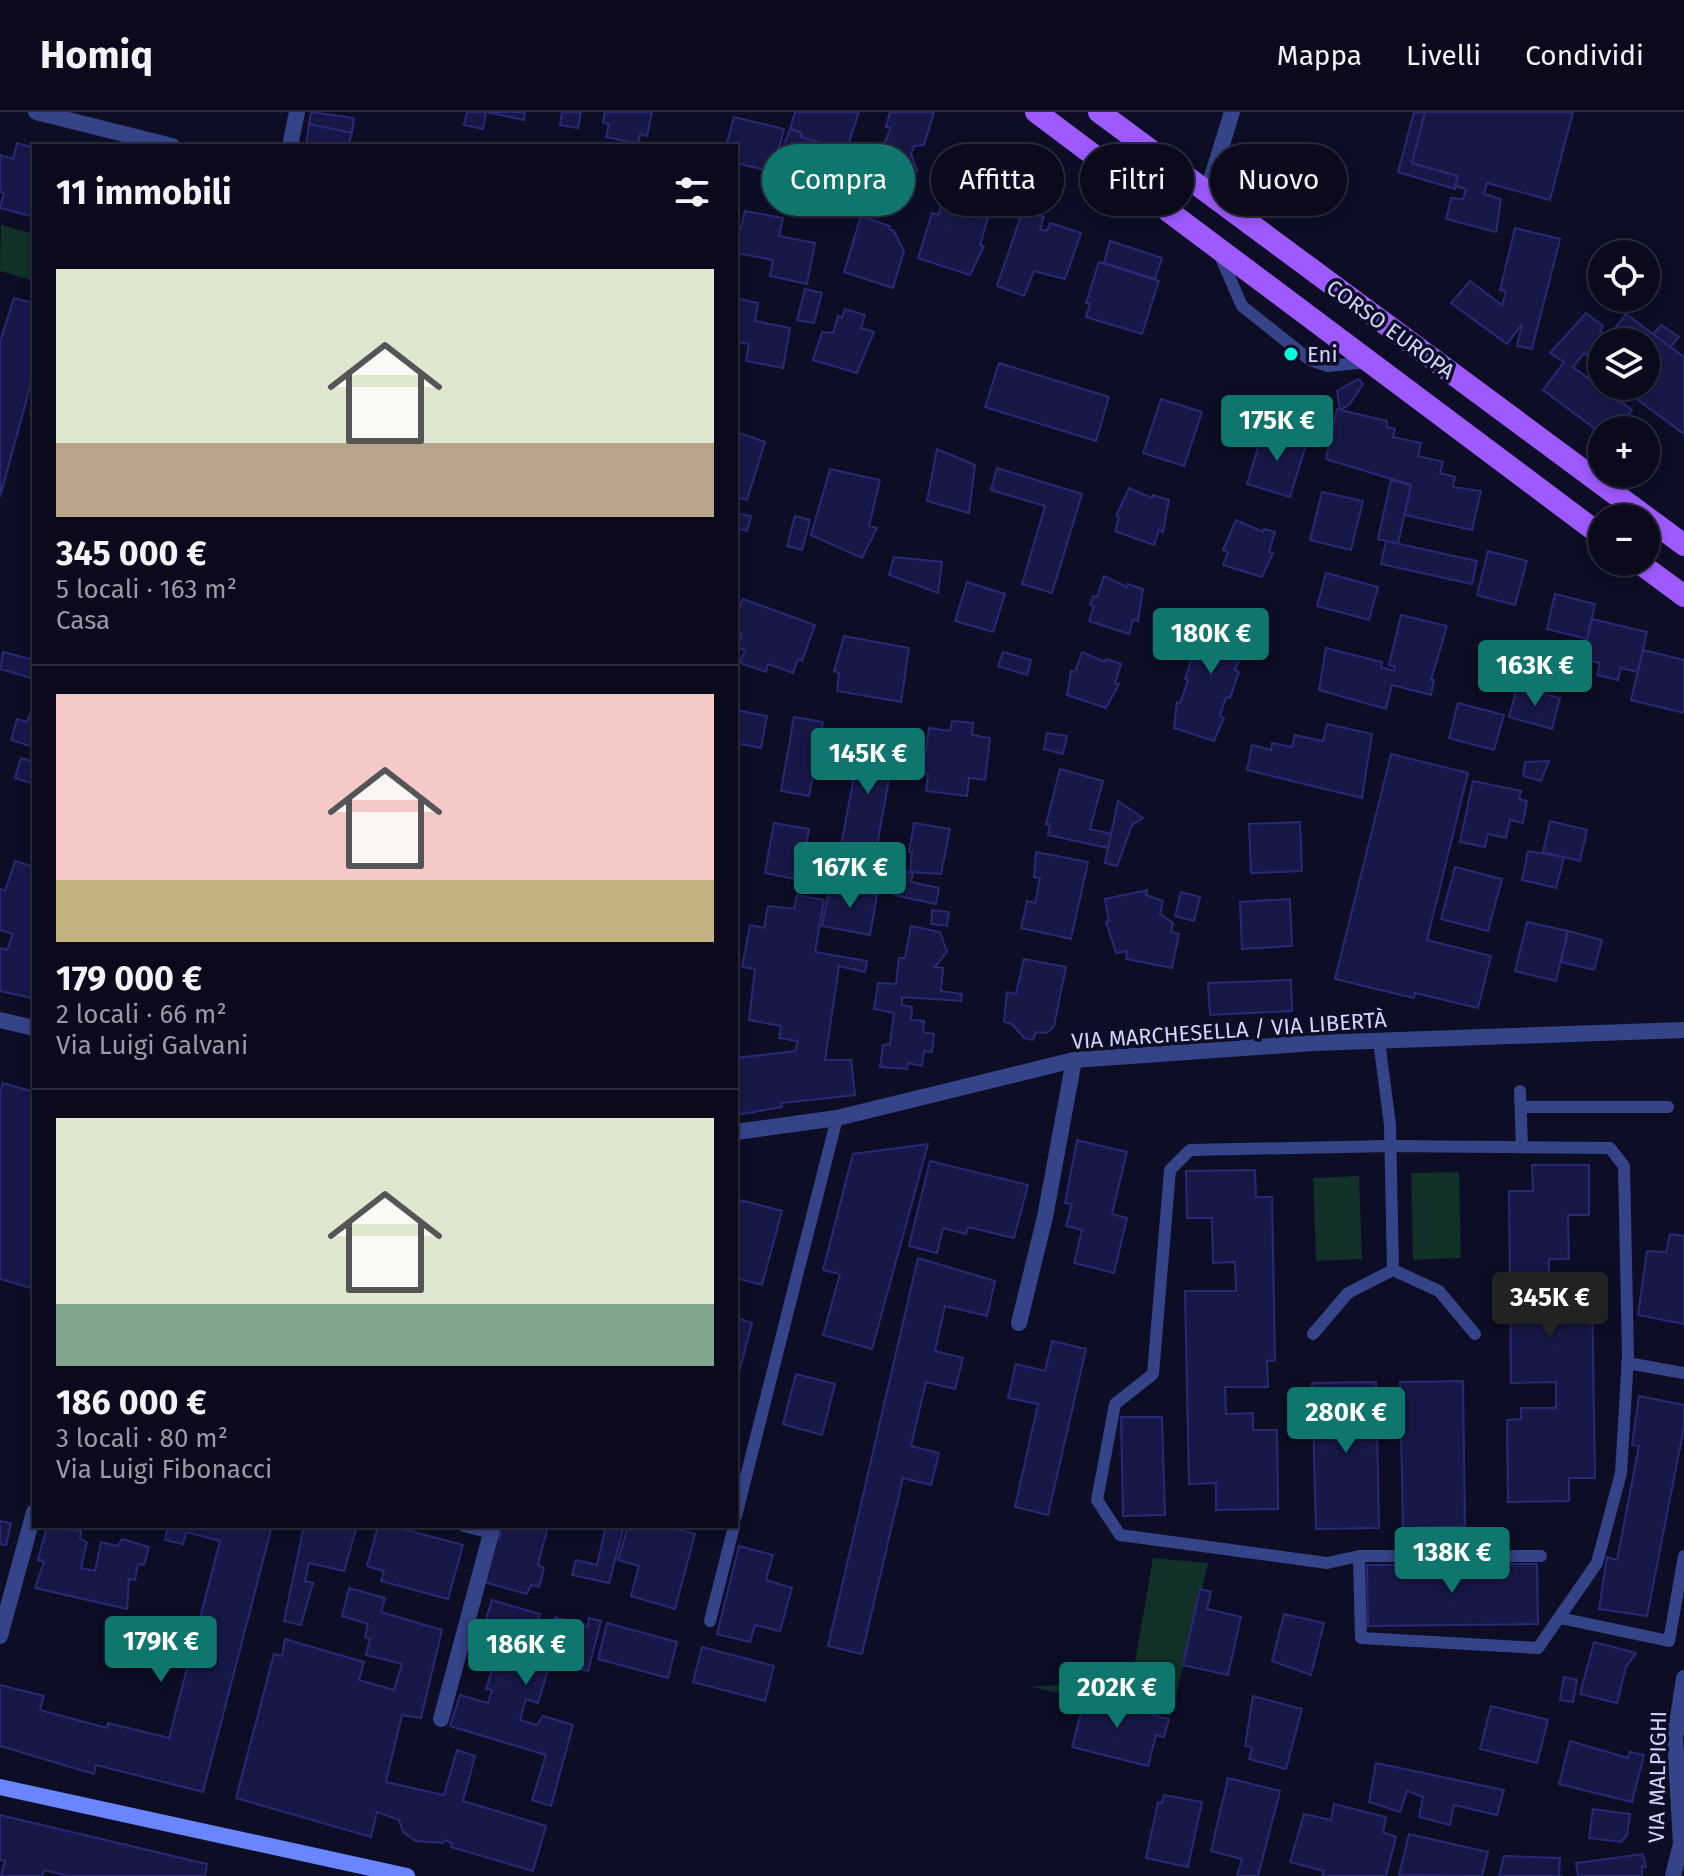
<!DOCTYPE html>
<html lang="it">
<meta charset="utf-8">
<style>
body{margin:0;font-family:"Fira Sans",sans-serif;background:#181829;color:#f1f3f6;height:100vh;display:flex;flex-direction:column;font-size:30px;white-space:nowrap}
*{box-sizing:border-box;margin:0}
p{font-size:26px;color:#999aa3}
.icon{flex:none;width:44px;height:44px;fill:none;stroke:currentColor;stroke-width:2;stroke-linecap:round;stroke-linejoin:round}
.map{position:relative;flex:1;overflow:hidden}
.side{position:absolute;left:32px;top:32px;width:706px;height:1384px;display:flex;flex-direction:column;background:#0a0a1c;border-radius:0px;box-shadow:0 4px 12px #0003,0 0 0 2px #2a2b3b}
.side>*{flex:none}
.banner{position:absolute;left:762px;top:32px;width:760px;height:72px;display:flex;gap:16px}
.fabs{position:absolute;left:1588px;top:128px;display:grid;gap:16px}
.fabs a{display:grid;place-items:center;width:72px;height:72px;border-radius:50%;background:#0a0a1c;box-shadow:0 4px 12px #0003,0 0 0 2px #2a2b3b;font-size:40px}
.price{position:absolute;translate:-50% -68px;padding:0 18px;border-radius:8px;background:#0f766e;color:#fff;font-size:26px;line-height:52px;filter:drop-shadow(0 2px 4px #0008)}
.price::after{content:'';position:absolute;left:50%;top:48px;width:24px;height:18px;margin-left:-12px;background:inherit;clip-path:polygon(0 0,100% 0,50% 100%)}
.price.current{background:#222;color:#fff}
ul{padding:0;list-style:none}
li{display:grid;align-content:center;gap:16px;height:424px;padding:0 24px}
li+li{border-top:2px solid #2a2b3b}
li span{display:grid;place-items:center;height:248px;border-radius:0px;color:#555}
li>.icon{margin-inline-start:auto}
span .icon{width:144px;height:144px;fill:#fffc;stroke-width:1}
li b{font-size:34px}
h2{display:flex;justify-content:space-between;align-items:center;height:96px;padding:0 24px;font-size:34px}
.tag{padding:0 28px;border-radius:36px;background:#0a0a1c;box-shadow:0 4px 12px #0003,0 0 0 2px #2a2b3b;font-size:28px;line-height:72px}
.tag.current{background:#0f766e;color:#fff}
header{display:flex;align-items:center;gap:48px;box-sizing:border-box;height:112px;padding:0 40px;background:#0a0a1c;border-bottom:2px solid #2a2b3b}
header strong{font-size:38px}
nav{display:flex;gap:44px;margin-inline-start:auto;font-size:28px}
.map>svg:first-child{display:block}
.green{fill:#103028}
.building{fill:#181848;stroke:#282975;stroke-width:2}
.lines{fill:none;stroke-linecap:round;stroke-linejoin:round}
.service{stroke:#354388;stroke-width:12}
.minor{stroke:#354388;stroke-width:16}
.tertiary{stroke:#354388;stroke-width:16}
.secondary{stroke:#6985ff;stroke-width:16}
.primary{stroke:#9e59ff;stroke-width:22}
.poi-dot{fill:#00fde0;stroke:#0d0e26;stroke-width:3}
.labels{text-anchor:middle;stroke-width:7;stroke-linejoin:round;paint-order:stroke}
.street-label{font-size:22px;fill:#d2d6ff;stroke:#0d0e26}
.poi-label{font-size:22px;fill:#d2d6ff;stroke:#0d0e26;text-anchor:start}
</style>
<header>
<strong>Homiq</strong>
<nav><a>Mappa</a><a>Livelli</a><a>Condividi</a></nav>
</header>
<div class="map">
<svg width="1684" height="1764" viewBox="0 0 1684 1764">
<rect width="100%" height="100%" fill="#0d0e26"/>
<!-- green -->
<g class="green">
<polygon points="1,113 34,122 34,169 0,159"/>
<polygon points="1459,1060 1461,1146 1413,1148 1411,1061"/>
<polygon points="1359,1064 1362,1147 1316,1149 1313,1066"/>
<polygon points="1153,1446 1208,1451 1171,1604 1031,1575 1132,1567"/>
</g>
<!-- building -->
<g class="building">
<polygon points="311,0 354,6 352,21 309,12"/>
<polygon points="467,0 525,0 524,8 486,0 483,17 464,13"/>
<polygon points="562,0 581,0 578,16 560,13"/>
<polygon points="605,0 652,0 647,24 640,22 638,32 606,25 609,12 603,11"/>
<polygon points="795,0 859,0 846,39 801,25 802,21 790,17"/>
<polygon points="890,0 934,0 924,33 914,34 911,42 917,59 911,63 914,73 882,80 869,77 874,56 885,52 881,39 891,16 886,15"/>
<polygon points="1414,0 1425,0 1412,51 1458,64 1455,77 1398,60"/>
<polygon points="1425,0 1573,0 1550,88 1487,71 1484,82 1501,87 1496,120 1446,107 1451,86 1463,87 1466,77 1455,74 1458,64 1412,51"/>
<polygon points="734,5 784,17 773,60 736,51 736,34 726,34"/>
<polygon points="309,12 352,21 348,34 306,34"/>
<polygon points="790,17 802,21 801,25 848,40 839,67 778,48"/>
<polygon points="17,31 34,36 34,105 0,96 4,81 0,80 0,43 13,47"/>
<polygon points="778,48 800,54 792,79 770,76"/>
<polygon points="955,58 982,67 981,73 989,75 982,97 990,99 980,133 984,134 970,163 918,146 932,101 938,103"/>
<polygon points="1023,98 1044,105 1040,117 1047,119 1050,111 1081,121 1065,167 1034,159 1024,184 997,174"/>
<polygon points="745,99 783,106 779,124 815,131 807,172 770,164 773,148 737,141 736,147 736,115 741,116"/>
<polygon points="861,104 890,114 889,117 894,119 904,139 893,176 844,160"/>
<polygon points="1515,116 1560,127 1532,237 1517,234 1522,212 1507,232 1451,191 1470,169 1502,193 1506,179 1500,178"/>
<polygon points="1110,129 1162,146 1155,167 1104,151"/>
<polygon points="1099,150 1159,169 1142,222 1086,205 1090,192 1086,191"/>
<polygon points="805,177 822,181 814,211 797,208"/>
<polygon points="14,186 34,191 34,260 0,385 0,230"/>
<polygon points="736,186 758,191 755,209 790,216 783,256 746,249 749,232 736,230"/>
<polygon points="845,197 865,203 861,216 874,220 857,261 813,248 822,220 833,221 838,204 842,206"/>
<polygon points="1586,201 1603,214 1600,219 1608,226 1626,202 1684,245 1684,322 1619,274 1646,274 1646,230 1602,230 1602,261 1590,252 1593,247 1584,241 1573,255 1632,298 1617,318 1602,318 1602,322 1543,278 1564,250 1550,241"/>
<polygon points="1661,213 1679,225 1670,235 1653,222"/>
<polygon points="999,251 1109,285 1096,329 985,295"/>
<polygon points="1358,267 1363,272 1350,292 1340,298 1337,279"/>
<polygon points="1161,287 1202,300 1184,354 1143,341"/>
<polygon points="1337,297 1387,309 1387,315 1395,317 1393,325 1421,331 1418,344 1443,350 1440,361 1455,365 1453,375 1481,379 1472,418 1405,403 1411,373 1326,347"/>
<polygon points="1264,316 1307,330 1290,385 1247,372"/>
<polygon points="736,320 765,330 747,388 736,385"/>
<polygon points="937,337 975,353 969,401 927,389"/>
<polygon points="997,356 1082,382 1052,481 1022,472 1045,394 991,378"/>
<polygon points="830,357 880,368 869,414 877,416 862,446 811,423"/>
<polygon points="1391,368 1411,373 1398,432 1378,427"/>
<polygon points="1129,376 1152,386 1153,383 1169,388 1163,420 1159,418 1154,433 1115,419 1119,405 1116,404"/>
<polygon points="1322,380 1363,389 1351,438 1310,428"/>
<polygon points="736,401 751,404 747,419 736,416"/>
<polygon points="795,404 810,408 802,438 787,434"/>
<polygon points="1236,408 1263,420 1264,417 1275,420 1269,440 1273,441 1262,465 1223,453 1228,440 1223,438"/>
<polygon points="1386,429 1477,449 1472,472 1381,452"/>
<polygon points="1488,439 1527,449 1515,493 1477,483"/>
<polygon points="894,445 942,450 938,481 889,463"/>
<polygon points="1326,461 1378,475 1369,508 1317,494"/>
<polygon points="1104,464 1127,475 1128,472 1143,477 1138,509 1133,508 1129,522 1089,509 1094,494 1090,493 1093,484 1097,485"/>
<polygon points="967,470 1005,482 993,520 955,509"/>
<polygon points="1555,482 1595,492 1587,527 1547,517"/>
<polygon points="743,487 815,513 802,549 798,547 793,561 768,552 766,560 740,551 745,538 738,536 742,522 736,519 736,506"/>
<polygon points="1209,498 1224,503 1223,506 1248,510 1242,530 1246,532 1235,558 1239,560 1230,586 1226,585 1220,604 1224,606 1214,629 1174,616 1177,590 1180,591 1188,568 1185,567 1193,542 1197,543 1202,529 1196,527"/>
<polygon points="1401,503 1447,514 1431,568 1434,568 1431,583 1392,573 1386,597 1319,578 1326,536 1382,550 1381,555 1394,559 1395,555 1389,553"/>
<polygon points="1592,507 1647,520 1638,560 1621,556 1618,568 1597,563 1600,551 1582,547"/>
<polygon points="844,524 909,536 901,590 837,579 839,561 834,559"/>
<polygon points="1643,538 1684,548 1684,601 1631,588"/>
<polygon points="3,540 34,548 34,567 0,557"/>
<polygon points="1003,540 1031,548 1027,563 998,554"/>
<polygon points="1082,540 1105,550 1106,547 1121,552 1115,571 1119,572 1106,596 1067,583 1071,559 1075,560"/>
<polygon points="1517,575 1560,586 1552,617 1509,605"/>
<polygon points="1458,591 1504,603 1494,638 1449,626"/>
<polygon points="736,598 767,604 761,636 736,631"/>
<polygon points="30,601 34,603 34,635 11,628 17,607 27,610"/>
<polygon points="794,605 823,610 809,684 781,679"/>
<polygon points="952,609 973,611 972,623 990,626 985,668 969,666 967,684 926,679 928,662 923,661 929,616 950,619"/>
<polygon points="1327,612 1372,622 1362,686 1247,658 1252,633 1271,638 1272,631 1292,635 1295,623 1323,629"/>
<polygon points="863,617 897,623 874,750 839,744"/>
<polygon points="1047,621 1067,624 1063,642 1044,637"/>
<polygon points="1391,642 1468,661 1427,828 1491,844 1478,896 1415,881 1414,886 1335,867"/>
<polygon points="21,646 34,650 34,672 15,666"/>
<polygon points="1549,649 1541,669 1523,664 1525,650"/>
<polygon points="1060,657 1103,669 1090,717 1112,722 1108,736 1048,723 1050,713 1046,712"/>
<polygon points="1473,669 1521,679 1519,687 1527,689 1523,711 1510,708 1506,726 1488,722 1485,735 1460,730"/>
<polygon points="1118,689 1143,706 1132,713 1117,754 1105,751"/>
<polygon points="1550,709 1587,718 1580,749 1543,740"/>
<polygon points="1300,710 1302,759 1251,761 1249,712"/>
<polygon points="774,711 809,717 800,768 765,761"/>
<polygon points="914,711 950,717 941,762 910,760 912,740 909,740"/>
<polygon points="1528,739 1564,745 1556,776 1522,768"/>
<polygon points="1036,740 1088,750 1071,827 1021,816 1027,789 1035,791 1040,766 1034,765"/>
<polygon points="15,749 34,755 31,886 0,879 0,836 7,838 13,822 0,818 0,777 5,779"/>
<polygon points="1455,755 1502,767 1488,819 1441,807"/>
<polygon points="897,758 913,761 911,770 939,776 936,792 894,783"/>
<polygon points="830,773 877,783 870,823 822,814"/>
<polygon points="1147,778 1146,783 1163,789 1160,802 1173,811 1171,820 1179,822 1172,856 1126,847 1127,839 1116,841 1106,810 1109,809 1105,787"/>
<polygon points="1181,780 1200,785 1194,809 1175,804"/>
<polygon points="797,783 824,788 815,840 867,849 865,860 839,854 825,948 851,948 855,983 781,991 782,995 736,1003 736,946 795,939 798,929 779,926 781,914 749,908 755,857 742,855 750,813 764,816 768,794 794,797"/>
<polygon points="1290,787 1292,834 1242,837 1240,790"/>
<polygon points="932,798 949,800 947,814 931,812"/>
<polygon points="1527,810 1568,819 1556,869 1515,859"/>
<polygon points="911,814 940,820 947,840 935,855 943,856 941,879 962,882 961,889 902,885 902,893 912,895 911,908 924,909 923,920 934,922 932,940 924,939 922,954 908,951 907,957 880,955 883,933 890,932 894,901 874,897 878,871 896,872 899,846 905,846"/>
<polygon points="1568,819 1602,828 1594,858 1561,850"/>
<polygon points="1024,847 1066,855 1054,914 1047,921 1036,920 1033,928 1024,926 1012,912 1004,910 1007,880 1016,882"/>
<polygon points="1291,868 1292,899 1210,903 1208,871"/>
<polygon points="3,971 34,980 34,1177 0,1167 0,981"/>
<polygon points="1077,1028 1127,1040 1112,1102 1127,1106 1114,1161 1074,1151 1082,1118 1066,1114 1072,1092 1065,1091"/>
<polygon points="928,1032 872,1237 823,1223 840,1162 823,1158 853,1042"/>
<polygon points="930,1049 1028,1073 1014,1126 968,1115 966,1122 943,1116 937,1141 909,1134"/>
<polygon points="1532,1053 1589,1053 1589,1103 1568,1103 1569,1147 1549,1147 1549,1179 1592,1179 1595,1366 1569,1366 1569,1389 1508,1390 1507,1308 1521,1307 1521,1296 1556,1296 1556,1270 1511,1271 1509,1079 1533,1079"/>
<polygon points="1255,1058 1256,1085 1272,1085 1275,1248 1267,1249 1268,1275 1225,1275 1226,1302 1253,1301 1253,1318 1277,1318 1278,1397 1216,1398 1216,1371 1189,1372 1185,1179 1236,1179 1235,1150 1213,1151 1212,1106 1187,1106 1186,1059"/>
<polygon points="736,1087 782,1099 762,1173 736,1166"/>
<polygon points="1670,1122 1684,1124 1684,1212 1638,1203 1647,1139 1666,1140"/>
<polygon points="918,1146 995,1169 987,1204 945,1194 935,1239 963,1246 955,1277 926,1270 911,1334 939,1341 931,1373 903,1366 862,1542 828,1534"/>
<polygon points="736,1206 752,1211 736,1272"/>
<polygon points="1052,1229 1086,1237 1048,1403 1015,1395 1038,1292 1008,1286 1016,1252 1045,1259"/>
<polygon points="796,1262 835,1272 822,1323 783,1312"/>
<polygon points="1463,1269 1465,1414 1403,1416 1400,1270"/>
<polygon points="1376,1270 1379,1416 1316,1417 1312,1271"/>
<polygon points="1639,1284 1684,1293 1684,1315 1647,1504 1599,1497 1607,1445 1617,1448 1639,1334 1632,1333"/>
<polygon points="1121,1305 1162,1305 1165,1403 1123,1404"/>
<polygon points="0,1409 11,1411 6,1433 0,1432"/>
<polygon points="47,1414 81,1419 80,1427 87,1430 81,1456 95,1459 101,1430 118,1434 122,1427 149,1435 144,1453 138,1452 135,1468 129,1467 127,1497 35,1476 44,1450 38,1448"/>
<polygon points="168,1414 272,1414 203,1680 96,1653 94,1662 0,1634 0,1573 44,1584 40,1598 107,1616 108,1611 169,1626 220,1429 186,1420 183,1432 165,1428"/>
<polygon points="304,1414 357,1414 344,1459 309,1451 305,1469 313,1471 301,1513 284,1509"/>
<polygon points="378,1414 391,1414 463,1433 448,1487 381,1469 384,1459 367,1454"/>
<polygon points="502,1414 548,1414 538,1453 544,1456 539,1475 531,1473 527,1482 484,1470 495,1426 499,1427"/>
<polygon points="606,1414 624,1414 609,1471 572,1463 576,1448 597,1453"/>
<polygon points="628,1414 664,1414 695,1422 675,1497 631,1484 639,1454 618,1448"/>
<polygon points="739,1434 773,1443 766,1468 792,1476 780,1519 755,1513 750,1530 717,1522"/>
<polygon points="1537,1452 1538,1512 1368,1514 1367,1453"/>
<polygon points="349,1476 385,1486 381,1500 442,1518 421,1606 402,1603 386,1670 444,1683 457,1638 475,1644 463,1689 546,1714 533,1759 451,1735 452,1731 444,1728 443,1731 416,1729 403,1720 399,1708 377,1700 371,1725 236,1686 274,1542 282,1544 285,1527 364,1550 359,1568 394,1578 402,1552 366,1543 370,1527 365,1525 368,1512 342,1504"/>
<polygon points="1200,1477 1211,1480 1207,1497 1241,1505 1228,1563 1183,1553"/>
<polygon points="492,1488 540,1502 528,1542 543,1547 555,1505 587,1515 589,1506 601,1509 588,1559 551,1548 538,1591 526,1587 520,1608 537,1613 543,1604 573,1613 551,1694 532,1688 546,1643 450,1614 460,1583 488,1591 492,1578 486,1577 499,1535 479,1529"/>
<polygon points="1284,1502 1324,1511 1311,1563 1272,1549"/>
<polygon points="607,1511 677,1530 668,1566 598,1547"/>
<polygon points="1594,1530 1636,1541 1626,1555 1617,1591 1580,1582"/>
<polygon points="702,1535 774,1554 765,1589 693,1570"/>
<polygon points="1564,1565 1577,1568 1573,1590 1560,1588"/>
<polygon points="1087,1579 1113,1586 1111,1592 1169,1607 1164,1625 1156,1623 1148,1654 1072,1635"/>
<polygon points="1253,1584 1302,1597 1286,1657 1249,1647 1252,1635 1245,1634"/>
<polygon points="1491,1594 1548,1608 1537,1651 1480,1637"/>
<polygon points="1570,1629 1628,1646 1630,1640 1644,1643 1632,1690 1559,1672"/>
<polygon points="1376,1651 1504,1678 1497,1703 1454,1693 1450,1713 1419,1705 1423,1685 1407,1679 1400,1700 1369,1690"/>
<polygon points="1228,1666 1280,1679 1258,1764 1237,1764 1242,1747 1211,1739"/>
<polygon points="1164,1683 1202,1690 1188,1755 1146,1746 1158,1690 1162,1691"/>
<polygon points="1334,1692 1386,1705 1383,1720 1396,1725 1386,1764 1322,1764 1324,1759 1290,1750 1304,1702 1331,1708"/>
<polygon points="1593,1697 1630,1702 1627,1723 1621,1730 1589,1726"/>
<polygon points="0,1703 207,1752 205,1764 69,1764 44,1758 42,1764 1,1764 5,1749 0,1748"/>
<polygon points="1409,1722 1488,1740 1482,1764 1399,1763"/>
<polygon points="1643,1742 1646,1755 1642,1754 1642,1764 1578,1764 1576,1751"/>
<polygon points="1504,1744 1560,1746 1559,1764 1563,1764 1499,1764"/>
</g>
<g class="lines">
<!-- service -->
<g class="service">
<polyline points="1218,139 1242,194 1310,248 1328,254 1367,250"/>
<polyline points="1379,929 1390,1013 1393,1158 1439,1179 1475,1222"/>
<polyline points="1520,979 1522,1035"/>
<polyline points="1521,995 1668,995"/>
<polygon points="1390,1034 1610,1036 1624,1054 1628,1245 1621,1361 1597,1451 1538,1536 1361,1526 1359,1444 1327,1451 1120,1423 1097,1388 1115,1292 1153,1262 1170,1058 1190,1038"/>
<polyline points="1313,1222 1348,1181 1393,1158"/>
<polyline points="1627,1251 1684,1261"/>
<polyline points="736,1404 837,1006"/>
<polyline points="464,1414 491,1421"/>
<polyline points="1359,1444 1541,1444"/>
<polyline points="1560,1506 1669,1529 1684,1444"/>
<polyline points="710,1509 734,1414"/>
</g>
<!-- minor -->
<g class="minor">
<polyline points="36,0 172,34"/>
<polyline points="290,34 297,0"/>
<polyline points="1207,81 1232,0"/>
<polyline points="1019,1211 1045,1105 1074,948"/>
<polyline points="0,1524 34,1400"/>
<polyline points="441,1607 493,1414"/>
<polyline points="1673,1764 1681,1732 1675,1626 1684,1566"/>
</g>
<!-- tertiary -->
<g class="tertiary">
<polyline points="0,908 34,916"/>
<polyline points="736,1020 837,1006 1074,948 1314,931 1684,918"/>
</g>
<!-- secondary -->
<polyline class="secondary" points="0,1675 407,1764"/>
<!-- primary -->
<g class="primary">
<polyline points="1036,0 1602,424"/>
<polyline points="1099,0 1684,433"/>
<polyline points="1638,450 1684,484"/>
</g>
</g>
<!-- markers -->
<circle class="poi-dot" cx="1291" cy="242" r="8"/>
<g class="labels">
<!-- street labels -->
<g class="street-label">
<text transform="translate(1391 217) rotate(36)" y="8">CORSO EUROPA</text>
<text transform="translate(1229 918) rotate(-4)" y="8">VIA MARCHESELLA / VIA LIBERTÀ</text>
<text transform="translate(1657 1665) rotate(-89)" y="8">VIA MALPIGHI</text>
</g>
<!-- poi labels -->
<g class="poi-label">
<text x="1307" y="250">Eni</text>
</g>
</g>
</svg>
<div class="fabs">
<a><svg class="icon" aria-label="locate" viewBox="0 0 24 24"><circle cx="12" cy="12" r="6"/><path d="M12 2v4M12 18v4M2 12h4M18 12h4"/></svg></a>
<a><svg class="icon" aria-label="layers" viewBox="0 0 24 24"><path d="M12 4l9 5-9 5-9-5zM3 14l9 5 9-5"/></svg></a>
<a>+</a>
<a>−</a>
</div>
<b class="price" style="left:1277px;top:351px">175K €</b>
<b class="price" style="left:1211px;top:564px">180K €</b>
<b class="price" style="left:1535px;top:596px">163K €</b>
<b class="price" style="left:868px;top:684px">145K €</b>
<b class="price" style="left:850px;top:798px">167K €</b>
<b class="price current" style="left:1550px;top:1228px">345K €</b>
<b class="price" style="left:1346px;top:1343px">280K €</b>
<b class="price" style="left:1452px;top:1483px">138K €</b>
<b class="price" style="left:161px;top:1572px">179K €</b>
<b class="price" style="left:526px;top:1575px">186K €</b>
<b class="price" style="left:1117px;top:1618px">202K €</b>
<div class="banner">
<a class="tag current">Compra</a>
<a class="tag">Affitta</a>
<a class="tag">Filtri</a>
<a class="tag">Nuovo</a>
</div>
<section class="side">
<h2>11 immobili<svg class="icon" aria-label="filters" viewBox="0 0 24 24"><path d="M4 7h16M4 17h16"/><circle cx="9" cy="7" r="2"/><circle cx="15" cy="17" r="2"/></svg></h2>
<ul>
<li><span style="background:linear-gradient(#dfe7d0 70%,#b9a48a 0)"><svg class="icon" aria-label="home" viewBox="0 0 24 24"><path d="M3 11l9-7 9 7M6 9v11h12V9"/></svg></span><div><b>345 000 €</b><p>5 locali · 163 m²</p><p>Casa</p></div></li>
<li><span style="background:linear-gradient(#f6c9c9 75%,#c2b280 0)"><svg class="icon" aria-label="home" viewBox="0 0 24 24"><path d="M3 11l9-7 9 7M6 9v11h12V9"/></svg></span><div><b>179 000 €</b><p>2 locali · 66 m²</p><p>Via Luigi Galvani</p></div></li>
<li><span style="background:linear-gradient(#dfe7d0 75%,#7fa58c 0)"><svg class="icon" aria-label="home" viewBox="0 0 24 24"><path d="M3 11l9-7 9 7M6 9v11h12V9"/></svg></span><div><b>186 000 €</b><p>3 locali · 80 m²</p><p>Via Luigi Fibonacci</p></div></li>
</ul>
</section>
</div>
